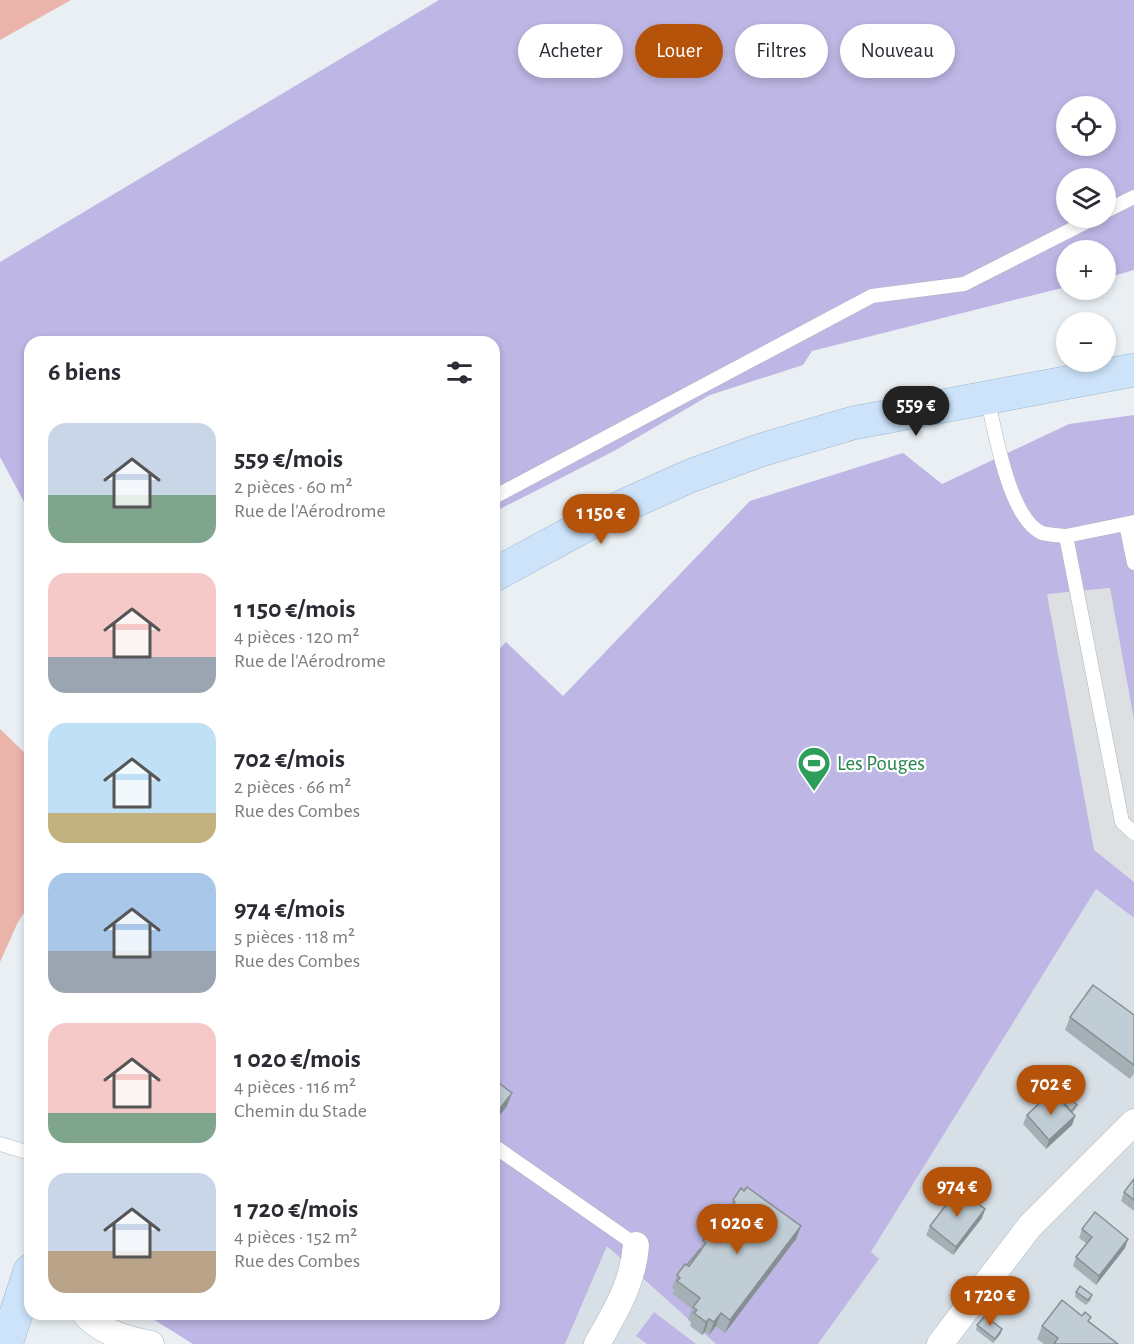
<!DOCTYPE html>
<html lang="fr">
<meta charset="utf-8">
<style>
body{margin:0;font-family:"Alegreya Sans",sans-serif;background:#f7f7f7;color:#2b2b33;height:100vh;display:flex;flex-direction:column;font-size:22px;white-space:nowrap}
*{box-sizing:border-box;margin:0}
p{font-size:20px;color:#7c7c81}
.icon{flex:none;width:33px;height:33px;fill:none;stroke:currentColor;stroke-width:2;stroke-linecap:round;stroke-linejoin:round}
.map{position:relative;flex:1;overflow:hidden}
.panel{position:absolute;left:24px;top:336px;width:476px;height:984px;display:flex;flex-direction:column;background:#fff;border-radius:18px;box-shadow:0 3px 9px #0003}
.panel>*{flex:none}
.banner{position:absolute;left:518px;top:24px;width:526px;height:54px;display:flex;gap:12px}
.fabs{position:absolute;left:1056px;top:96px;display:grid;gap:12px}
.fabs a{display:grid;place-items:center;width:60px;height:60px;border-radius:50%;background:#fff;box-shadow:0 3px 9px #0003;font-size:30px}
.price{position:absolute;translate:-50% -51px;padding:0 14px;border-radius:21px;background:#b45309;color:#fff;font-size:20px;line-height:39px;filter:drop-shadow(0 2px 3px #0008)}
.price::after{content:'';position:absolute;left:50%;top:36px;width:18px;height:14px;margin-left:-9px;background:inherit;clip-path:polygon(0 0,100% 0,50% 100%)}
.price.selected{background:#222;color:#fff}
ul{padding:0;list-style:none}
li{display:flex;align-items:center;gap:18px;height:150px;padding:0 24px}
li span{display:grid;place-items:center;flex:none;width:168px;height:120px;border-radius:18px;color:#555}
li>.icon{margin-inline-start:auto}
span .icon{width:72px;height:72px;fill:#fffc;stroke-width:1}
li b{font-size:26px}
h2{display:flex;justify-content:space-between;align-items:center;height:72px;padding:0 24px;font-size:26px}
.pill{padding:0 21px;border-radius:27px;background:#fff;box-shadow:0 3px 9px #0003;font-size:21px;line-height:54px}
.pill.selected{background:#b45309;color:#fff}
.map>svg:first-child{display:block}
.residential{fill:#d8e0e7}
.green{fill:#beb6e4;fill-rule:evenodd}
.parking{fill:#dde0e2}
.water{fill:#eab4ab}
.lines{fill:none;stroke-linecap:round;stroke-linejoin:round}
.lane-casing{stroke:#acb7be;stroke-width:15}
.street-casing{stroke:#acb7be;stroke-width:27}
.secondary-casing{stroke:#9db7cf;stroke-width:34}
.lane{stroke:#fff;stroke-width:14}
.street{stroke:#fff;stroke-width:26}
.secondary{stroke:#cce3fa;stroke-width:33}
.wall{fill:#a5b0b6}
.shaded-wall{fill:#869094}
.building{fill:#c0cdd4;stroke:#869094;stroke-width:1.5}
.labels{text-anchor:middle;stroke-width:4.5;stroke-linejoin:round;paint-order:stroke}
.leisure-label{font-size:21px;fill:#27864d;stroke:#fff;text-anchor:start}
</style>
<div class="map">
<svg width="1134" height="1344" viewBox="0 0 1134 1344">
<rect width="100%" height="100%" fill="#e9eff3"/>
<!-- residential -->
<g class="residential">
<polygon points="1096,889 1134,918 1134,1344 818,1344 878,1259 871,1252"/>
<polygon points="607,1245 716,1344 565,1344"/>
</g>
<!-- green -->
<g class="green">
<path d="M439 0H1134V270L1106 278V250H1066V287L812 351 803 365 710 395 614 451 494 512V342H30V513L0 457V262ZM1066 106H1106V146H1066ZM1066 178H1106V218H1066Z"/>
<polygon points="1134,415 1134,918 1096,889 871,1252 879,1259 818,1344 716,1344 607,1246 565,1344 193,1344 145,1314 494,1314 494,655 506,642 563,696 750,501 903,453 942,484 1069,424"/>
<polygon points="654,1312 696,1344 647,1344 636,1336"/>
</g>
<!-- parking -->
<polygon class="parking" points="1110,588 1134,720 1134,882 1094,850 1047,594"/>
<!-- water -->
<g class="water">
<polygon points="0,0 71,0 0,40"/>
<polygon points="0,729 30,758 30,903 17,924 0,962"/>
</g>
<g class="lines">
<defs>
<g id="lane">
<polyline points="1106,211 1134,197"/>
<path d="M987 397C995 430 1009 519 1042 533 1049 535 1059 535 1066 536L1122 822 1134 833"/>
<polyline points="494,497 872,296 964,284 1094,218"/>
<polyline points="1126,524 1134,563"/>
<polyline points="1066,536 1134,522"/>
<polyline points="0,1144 30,1153"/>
<polyline points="494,1146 636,1245"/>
</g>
<g id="street">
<path d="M85 1314C102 1333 127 1339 151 1344"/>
<path d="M597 1344C616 1310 633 1284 636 1245"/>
<polyline points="940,1344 1030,1226 1134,1122"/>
</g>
<g id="secondary">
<polyline points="494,575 610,512 690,476 761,450 853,423 1134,370"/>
<polyline points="6,1344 30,1271"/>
</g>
</defs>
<!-- lane casing -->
<use href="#lane" class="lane-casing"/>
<!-- street casing -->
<use href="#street" class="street-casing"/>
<!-- secondary casing -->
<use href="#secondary" class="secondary-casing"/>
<!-- lane -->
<use href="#lane" class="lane"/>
<!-- street -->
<use href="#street" class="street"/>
<!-- secondary -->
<use href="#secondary" class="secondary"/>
</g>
<!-- wall -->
<g class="wall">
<polygon points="1134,1015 1134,1074 1130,1079 1065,1030 1070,1017"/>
<polygon points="1055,1094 1077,1105 1075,1110 1072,1113 1075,1116 1072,1125 1046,1149 1023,1124 1027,1115"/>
<polygon points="1134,1179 1134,1211 1121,1201 1124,1192"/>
<polygon points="733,1200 801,1226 796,1239 725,1333 716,1326 709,1335 705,1332 702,1335 690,1326 691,1322 688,1320 692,1309 673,1294 674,1290 672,1288 677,1275 687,1265 700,1249 703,1240 717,1226 720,1218 728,1210"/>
<polygon points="985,1209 982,1218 953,1255 926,1235 930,1226"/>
<polygon points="1082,1229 1125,1248 1096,1285 1073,1266 1076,1257 1087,1244 1079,1238"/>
<polygon points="1076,1292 1092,1295 1091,1300 1086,1305 1075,1297"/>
<polygon points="1089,1322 1118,1344 1044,1344 1037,1339 1042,1326"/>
<polygon points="977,1325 1001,1333 993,1343 976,1330"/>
</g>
<!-- shaded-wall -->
<g class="shaded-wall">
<polygon points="512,1093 507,1106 494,1123 494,1116"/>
<polygon points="1075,1116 1072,1125 1046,1149 1049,1140"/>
<polygon points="985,1209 982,1218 953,1255 956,1247"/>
<polygon points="801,1226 796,1239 725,1333 730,1320"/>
<polygon points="1128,1239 1125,1248 1096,1285 1099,1276"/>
<polygon points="721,1313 716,1326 709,1335 714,1322"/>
<polygon points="709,1319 705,1332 702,1335 706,1322"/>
<polygon points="1002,1329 1001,1333 993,1343 995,1339"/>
</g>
<!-- building -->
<g class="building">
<polygon points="1093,985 1134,1015 1134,1065 1070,1017"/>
<polygon points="494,1079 512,1093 494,1116"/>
<polygon points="1062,1089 1077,1105 1071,1111 1055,1094"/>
<polygon points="1052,1091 1075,1116 1049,1140 1027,1115"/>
<polygon points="1134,1179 1134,1200 1124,1192"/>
<polygon points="747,1187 801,1226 730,1320 721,1313 714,1322 709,1319 706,1322 694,1313 697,1310 693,1307 700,1298 677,1281 680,1278 677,1275 685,1264 689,1266 706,1243 703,1240 711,1229 714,1231 722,1220 720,1218 726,1209 729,1211 735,1202 733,1200 741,1188 744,1191"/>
<polygon points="958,1189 985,1209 956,1247 930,1226"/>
<polygon points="1095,1212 1128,1239 1099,1276 1076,1257 1092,1237 1082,1229"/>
<polygon points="700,1249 701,1250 689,1266 687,1265"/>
<polygon points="1080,1286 1092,1295 1088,1300 1076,1292"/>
<polygon points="1062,1300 1082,1316 1085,1312 1091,1317 1088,1321 1118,1344 1054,1344 1058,1338 1042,1326"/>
<polygon points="985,1316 1002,1329 995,1339 977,1325"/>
</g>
<!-- icons -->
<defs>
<symbol id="stadium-pin" viewBox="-11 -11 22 30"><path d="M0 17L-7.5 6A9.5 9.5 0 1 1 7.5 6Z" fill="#2e9e5b" stroke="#fff"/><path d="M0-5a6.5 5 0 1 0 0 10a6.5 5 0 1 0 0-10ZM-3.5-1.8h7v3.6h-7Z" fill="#fff"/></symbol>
</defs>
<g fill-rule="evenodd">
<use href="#stadium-pin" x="795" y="744" width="38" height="52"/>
</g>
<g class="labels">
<!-- leisure labels -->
<g class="leisure-label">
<text x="837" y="770">Les Pouges</text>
</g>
</g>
</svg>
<div class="fabs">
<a><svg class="icon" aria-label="locate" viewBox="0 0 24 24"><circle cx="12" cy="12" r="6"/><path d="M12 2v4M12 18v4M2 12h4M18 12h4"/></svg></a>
<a><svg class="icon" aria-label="layers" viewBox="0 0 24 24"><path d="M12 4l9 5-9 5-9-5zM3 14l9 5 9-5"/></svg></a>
<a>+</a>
<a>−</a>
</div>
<b class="price selected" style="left:916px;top:437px">559 €</b>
<b class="price" style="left:601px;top:545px">1 150 €</b>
<b class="price" style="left:1051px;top:1116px">702 €</b>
<b class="price" style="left:957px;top:1218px">974 €</b>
<b class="price" style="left:737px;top:1255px">1 020 €</b>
<b class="price" style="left:990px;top:1327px">1 720 €</b>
<div class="banner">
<a class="pill">Acheter</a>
<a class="pill selected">Louer</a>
<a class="pill">Filtres</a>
<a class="pill">Nouveau</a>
</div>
<section class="panel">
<h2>6 biens<svg class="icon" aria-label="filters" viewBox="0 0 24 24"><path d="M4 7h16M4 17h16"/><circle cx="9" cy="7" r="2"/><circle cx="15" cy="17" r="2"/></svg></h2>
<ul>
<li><span style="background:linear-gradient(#c9d6e8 60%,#7fa58c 0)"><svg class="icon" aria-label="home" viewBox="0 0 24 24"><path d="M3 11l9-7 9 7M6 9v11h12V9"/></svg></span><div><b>559 €/mois</b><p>2 pièces · 60 m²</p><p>Rue de l'Aérodrome</p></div></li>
<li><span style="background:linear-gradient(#f6c9c9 70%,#9aa5b1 0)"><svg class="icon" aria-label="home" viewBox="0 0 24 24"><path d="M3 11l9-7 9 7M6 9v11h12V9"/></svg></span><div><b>1 150 €/mois</b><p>4 pièces · 120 m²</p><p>Rue de l'Aérodrome</p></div></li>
<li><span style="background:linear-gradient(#bfe0f5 75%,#c2b280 0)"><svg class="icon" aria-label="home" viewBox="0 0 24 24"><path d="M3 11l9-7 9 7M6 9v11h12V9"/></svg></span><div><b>702 €/mois</b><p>2 pièces · 66 m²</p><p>Rue des Combes</p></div></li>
<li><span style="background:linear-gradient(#a9c7e8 65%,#9aa5b1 0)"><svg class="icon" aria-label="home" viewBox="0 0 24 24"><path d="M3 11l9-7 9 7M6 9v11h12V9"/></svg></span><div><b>974 €/mois</b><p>5 pièces · 118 m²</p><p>Rue des Combes</p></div></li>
<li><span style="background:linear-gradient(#f6c9c9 75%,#7fa58c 0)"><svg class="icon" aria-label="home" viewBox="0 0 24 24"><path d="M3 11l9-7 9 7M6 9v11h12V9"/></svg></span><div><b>1 020 €/mois</b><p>4 pièces · 116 m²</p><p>Chemin du Stade</p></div></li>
<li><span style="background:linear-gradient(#c9d6e8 65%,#b9a48a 0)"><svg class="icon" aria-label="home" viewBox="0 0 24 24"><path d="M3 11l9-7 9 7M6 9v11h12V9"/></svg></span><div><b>1 720 €/mois</b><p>4 pièces · 152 m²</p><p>Rue des Combes</p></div></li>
</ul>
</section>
</div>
